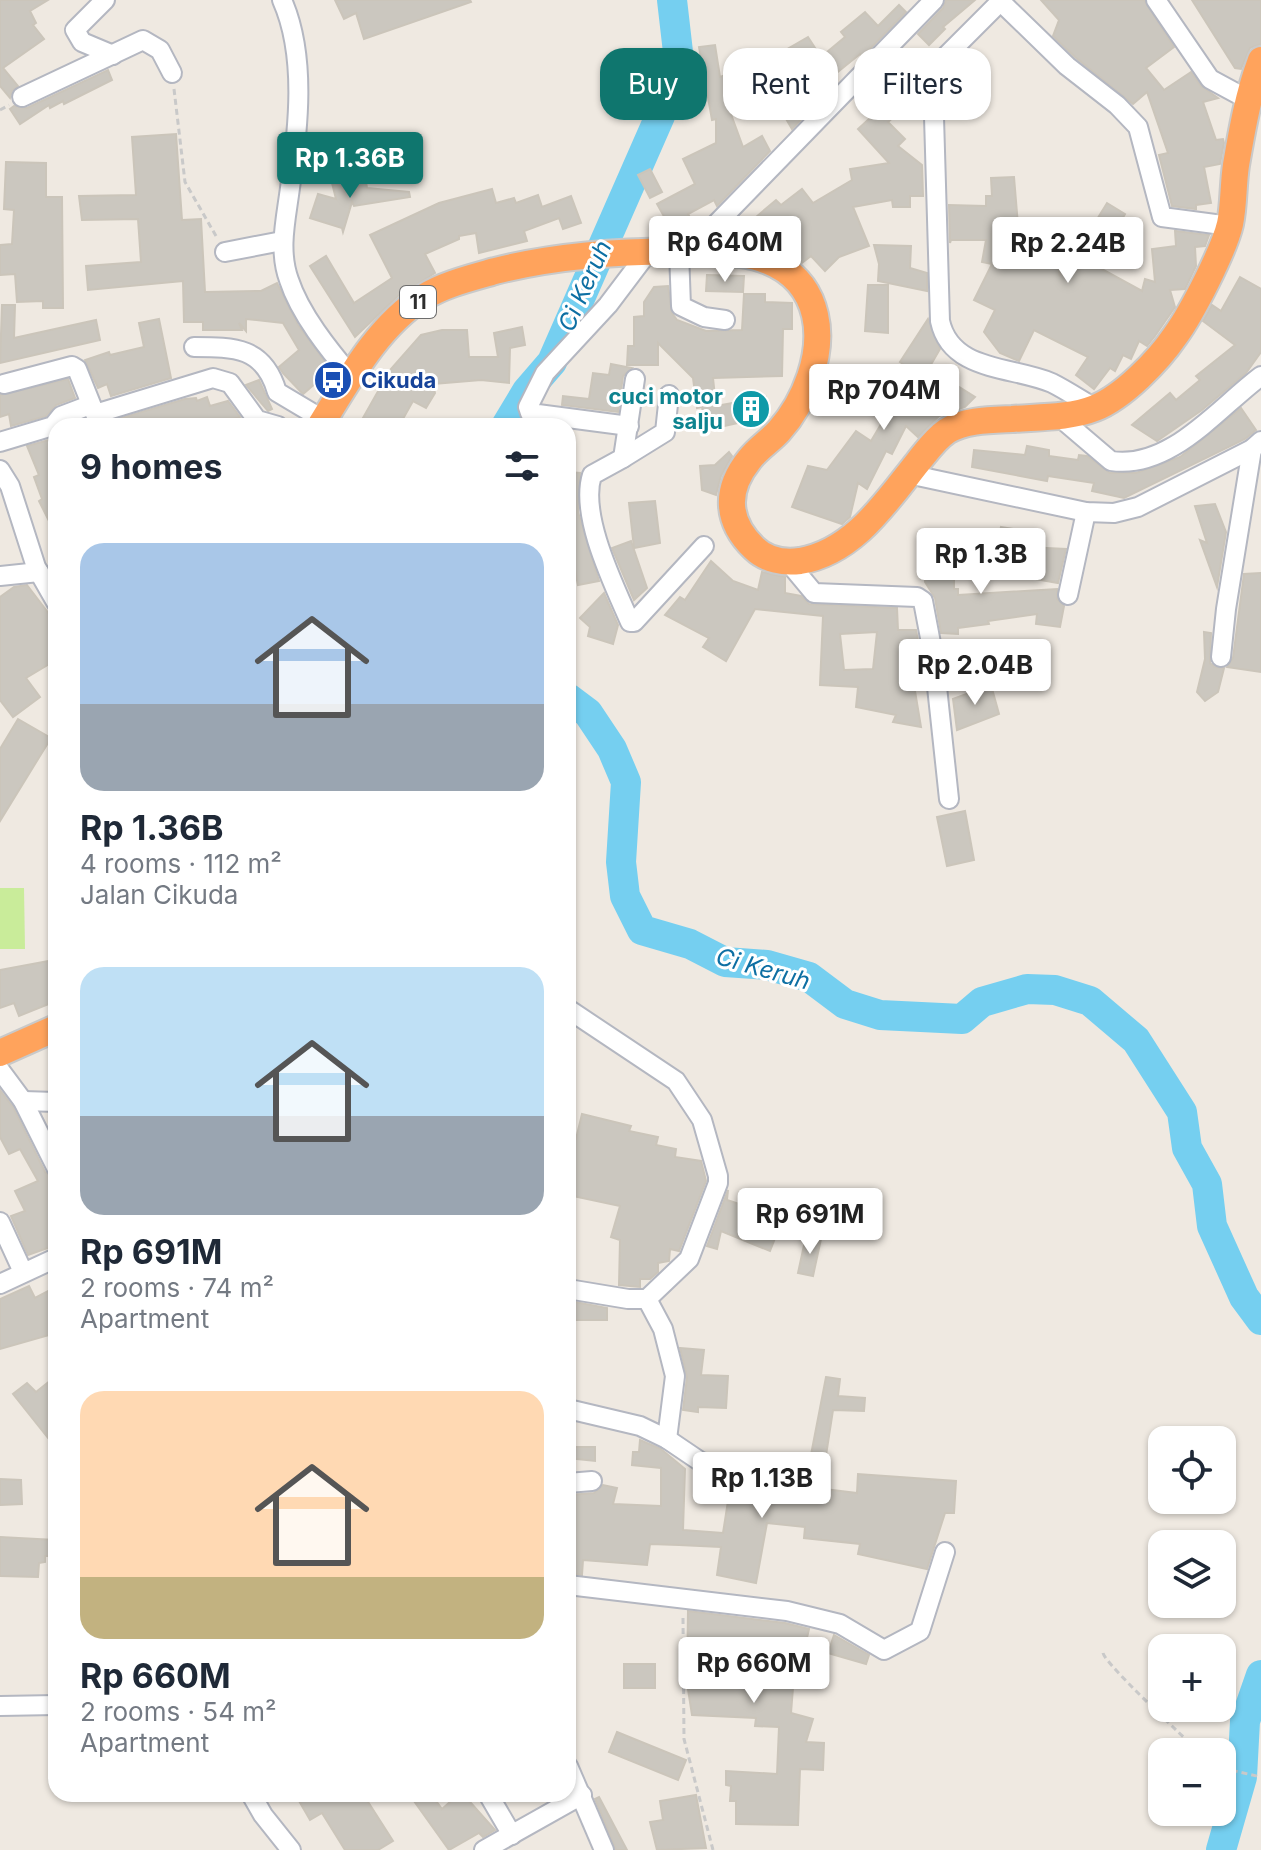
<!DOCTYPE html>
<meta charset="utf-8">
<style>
body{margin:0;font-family:Inter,sans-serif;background:#f6f6f7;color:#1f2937;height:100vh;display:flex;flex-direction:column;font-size:30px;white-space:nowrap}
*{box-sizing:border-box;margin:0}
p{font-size:26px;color:#747a83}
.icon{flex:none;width:44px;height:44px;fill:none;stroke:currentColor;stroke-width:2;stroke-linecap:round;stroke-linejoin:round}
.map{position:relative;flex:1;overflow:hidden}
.details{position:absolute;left:48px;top:418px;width:528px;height:1384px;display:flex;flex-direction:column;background:#fff;border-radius:24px;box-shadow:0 2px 6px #0004}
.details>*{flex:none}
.hud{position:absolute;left:600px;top:48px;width:540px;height:72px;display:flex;gap:16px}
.controls{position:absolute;left:1148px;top:1426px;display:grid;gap:16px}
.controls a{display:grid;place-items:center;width:88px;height:88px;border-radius:16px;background:#fff;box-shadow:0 2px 6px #0004;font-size:40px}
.price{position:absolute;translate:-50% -68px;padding:0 18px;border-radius:8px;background:#fff;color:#222;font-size:26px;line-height:52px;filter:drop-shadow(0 2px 4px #0008)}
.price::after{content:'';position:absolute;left:50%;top:48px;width:24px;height:18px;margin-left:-12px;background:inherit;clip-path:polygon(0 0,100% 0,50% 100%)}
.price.active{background:#0f766e;color:#fff}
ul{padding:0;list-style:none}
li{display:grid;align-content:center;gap:16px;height:424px;padding:0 32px}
li span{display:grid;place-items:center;height:248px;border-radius:24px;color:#555}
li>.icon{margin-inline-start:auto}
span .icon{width:144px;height:144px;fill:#fffc;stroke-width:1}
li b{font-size:34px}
h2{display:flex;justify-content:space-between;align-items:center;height:96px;padding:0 32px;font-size:34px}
.chip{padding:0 28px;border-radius:24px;background:#fff;box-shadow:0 2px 6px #0004;font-size:28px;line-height:72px}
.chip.active{background:#0f766e;color:#fff}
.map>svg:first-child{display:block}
.pitch{fill:#c9ec9a}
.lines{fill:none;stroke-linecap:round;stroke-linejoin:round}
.river{stroke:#75cff0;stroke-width:30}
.building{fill:#cbc7bf;stroke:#cbc5ba;stroke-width:2;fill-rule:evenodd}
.minor-casing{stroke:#b4b7c1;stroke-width:22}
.highway-casing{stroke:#c9c9c9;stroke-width:30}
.path{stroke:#c9c9c9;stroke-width:3;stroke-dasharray:6 4;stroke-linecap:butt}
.minor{stroke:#fff;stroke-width:18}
.highway{stroke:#ffa35c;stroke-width:26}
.labels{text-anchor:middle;stroke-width:6;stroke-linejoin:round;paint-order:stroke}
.shield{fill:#fff;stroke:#6d6d6d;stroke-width:2}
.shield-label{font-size:20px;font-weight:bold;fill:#2e2e2e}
.transit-label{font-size:22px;font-weight:bold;fill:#164399;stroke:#fff;text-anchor:start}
.culture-label{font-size:22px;font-weight:bold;fill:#0d838f;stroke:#fff;text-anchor:end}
.water-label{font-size:24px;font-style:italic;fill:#0d6fa3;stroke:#fff}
</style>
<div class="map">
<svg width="1261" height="1850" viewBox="0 0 1261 1850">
<rect width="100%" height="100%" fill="#efe9e1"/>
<!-- pitch -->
<polygon class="pitch" points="0,888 24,888 25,949 0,949"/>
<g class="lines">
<!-- river -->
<g class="river">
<polyline points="506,426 527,391 552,362 660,116 678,52 672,0"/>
<polyline points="568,698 588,713 612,749 626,782 621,862 625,896 642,930 690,944 725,962 767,965 809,977 845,1004 880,1015 962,1019 982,1002 1027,989 1055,990 1090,1001 1136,1040 1182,1112 1187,1148 1207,1184 1212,1226 1244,1297 1261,1320"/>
<polyline points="1221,1850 1242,1777 1245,1721 1261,1675"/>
</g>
</g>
<!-- building -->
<g class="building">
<polygon points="0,0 48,0 30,11 36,23 33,25 44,39 3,68 18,86 12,91 10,98 0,86"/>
<polygon points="335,0 470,0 471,2 364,39 356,13 344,19"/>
<polygon points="946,0 975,0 943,27 945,29 929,45 918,34 943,8"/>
<polygon points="1041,0 1144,0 1174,47 1146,68 1164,90 1191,72 1201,86 1218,98 1203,102 1216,140 1223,139 1224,143 1220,164 1204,167 1211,203 1196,205 1196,209 1172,206 1159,155 1168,153 1147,92 1133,104 1075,57 1053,36 1059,20"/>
<polygon points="1192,0 1261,0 1261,44 1250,48 1241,69 1235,68"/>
<polygon points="899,5 906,12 862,57 860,54 818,88 824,96 792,129 756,67 808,37 821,57 845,37 841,32 865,12 878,26"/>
<polygon points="715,45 720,77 731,73 742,100 728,106 743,147 762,136 770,151 717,206 714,200 688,214 691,219 671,229 657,204 695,184 683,159 716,143 716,119 712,120 699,47"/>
<polygon points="889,64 917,97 888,122 905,139 898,146 922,165 923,196 910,196 910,207 893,207 892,200 853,207 869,246 839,257 825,271 811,256 802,263 776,233 773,236 756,217 776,200 781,205 802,189 813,203 852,180 850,169 889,163 858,129 883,106 867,88"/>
<polygon points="108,70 112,80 64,104 63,101 50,108 49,105 20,124 10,109 14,106 27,108"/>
<polygon points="176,134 182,220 201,219 205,292 261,291 277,283 298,325 334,374 329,381 324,376 303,394 283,373 279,367 299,350 283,323 246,319 246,331 239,323 242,330 203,330 203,322 184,322 183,281 88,290 86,266 141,262 138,219 82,220 79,196 136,195 132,137"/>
<polygon points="6,162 46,163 46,197 62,197 63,308 43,308 43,301 17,302 15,274 0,275 0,245 12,244 14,210 4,209"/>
<polygon points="650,169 662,192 650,198 638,175"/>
<polygon points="365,176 367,188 409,192 410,197 354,206 352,202 343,232 342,228 310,218 318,194 336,199 331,179"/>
<polygon points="1014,177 1018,225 1037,224 1037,236 1058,236 1059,276 1081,231 1088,234 1107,203 1125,214 1097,261 1100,263 1098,267 1142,291 1145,279 1155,282 1152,249 1176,246 1175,231 1209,235 1205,246 1195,247 1196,266 1185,289 1170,290 1175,307 1155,336 1147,346 1139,341 1131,359 1123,355 1115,371 1110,368 1094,389 1076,375 1088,357 1034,330 1019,361 1000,353 984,332 995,310 974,300 992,264 982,262 986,240 951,240 950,243 949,205 986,206 986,196 992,196 991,178"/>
<polygon points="492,189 496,203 514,198 516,203 538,195 542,207 571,196 581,223 563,229 559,218 524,231 527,241 479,253 476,233 459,236 459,239 425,254 435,273 398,296 355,337 310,266 326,256 354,303 392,278 370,235 439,203"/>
<polygon points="874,245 911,246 910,268 927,273 927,291 878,281 879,264"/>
<polygon points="707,275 744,276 743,292 706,291"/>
<polygon points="1240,277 1261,289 1261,352 1246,373 1202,410 1157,441 1132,425 1170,393 1176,400 1200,380 1196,376 1235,345 1203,321 1212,305 1221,311"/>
<polygon points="868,285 888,285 888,333 865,331"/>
<polygon points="668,286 672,313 677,320 706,331 742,330 744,294 765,294 765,302 792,303 792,329 783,329 782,376 713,378 716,406 766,397 769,416 706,430 702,407 697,408 693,378 658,343 658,365 627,365 628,346 634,346 634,317 644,316 644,302 654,287"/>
<polygon points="2,305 15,305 14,338 96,320 100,340 0,363"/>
<polygon points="159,319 171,378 111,396 107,384 98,388 85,360 109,352 110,355 144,347 139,323"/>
<polygon points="928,319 940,349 929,368 975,397 965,407 939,416 918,437 906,426 892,454 886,451 867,489 858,483 850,517 842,524 792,507 808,466 827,470 856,431 871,441 899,394 888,389 903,364 900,362"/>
<polygon points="522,327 525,345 510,348 509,383 481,380 433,384 435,393 426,408 413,401 399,426 376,426 363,418 390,370 421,335 442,330 467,330 469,357 498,357 494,333"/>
<polygon points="611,364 632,368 623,376 618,412 562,405 563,396 589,399 593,373 609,375"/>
<polygon points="68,379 75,398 56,405 46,416 11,426 9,414 0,417 0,395"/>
<polygon points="259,380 272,409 268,411 246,385"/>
<polygon points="207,397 210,406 228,401 240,417 212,426 68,426 85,420 92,426 98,425 185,399 196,398 197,401"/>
<polygon points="1241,408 1256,430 1245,439 1124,498 1092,491 1094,483 1048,476 1047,481 972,467 974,450 1025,455 1027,446 1049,450 1049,456 1078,460 1079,455 1087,456 1110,473 1136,473 1180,457"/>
<polygon points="56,438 56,535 39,501 42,499 34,477 39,475 27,446"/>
<polygon points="729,452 732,456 721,476 716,495 702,490 700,466 715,465"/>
<polygon points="568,472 580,473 578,512 599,581 578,585 572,557 568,557"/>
<polygon points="655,501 660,543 634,548 629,503"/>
<polygon points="1215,504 1226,532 1217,587 1200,540 1207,543 1195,506"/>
<polygon points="1001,527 1026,531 1025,547 1066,549 1058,583 990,571"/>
<polygon points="926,538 954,539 954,589 958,589 958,595 1057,589 1057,599 1064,606 1060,627 1036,624 1037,614 988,621 989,624 958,628 958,634 941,633 935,598 925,582"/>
<polygon points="631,541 647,588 634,600 612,548"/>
<path d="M711 561 733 581 758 590 762 572 785 577V593L801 596 809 604 897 608 898 630H916L922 661H910L921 727 893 722 896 715 856 707 858 687 820 685 823 616 755 609 726 661 703 647 709 638 665 615 680 597 685 600ZM877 632 873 669 844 670 840 634Z"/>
<polygon points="1261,573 1261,672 1227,667 1233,658 1244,574"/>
<polygon points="27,585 56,623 56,660 26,678 40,697 13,717 0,700 0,597 14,587"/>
<polygon points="604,593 618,625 613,644 588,636 590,627 580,618"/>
<polygon points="1204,632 1211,633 1210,663 1215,667 1224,668 1218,692 1205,701 1197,692 1205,659"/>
<polygon points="1014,647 1019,672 999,676 994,651"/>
<polygon points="991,685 999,714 957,730 953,699"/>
<polygon points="18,719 51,738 0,821 0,749"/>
<polygon points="965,811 974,860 947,866 937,817"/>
<polygon points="54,960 56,1001 19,1016 14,1003 0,1008 0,970"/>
<polygon points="0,1090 13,1107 45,1172 56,1179 56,1245 28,1255 11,1216 25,1211 15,1191 38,1181 20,1149 9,1154 0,1137"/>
<polygon points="582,1114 631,1126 629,1131 658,1137 656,1145 676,1149 675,1157 701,1161 706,1181 679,1251 670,1249 669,1261 658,1263 658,1272 650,1279 640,1279 640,1287 619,1285 620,1240 611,1237 620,1206 568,1195 568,1138 576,1139"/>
<polygon points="728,1190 727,1200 742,1205 740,1213 779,1228 770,1251 721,1231 717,1249 707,1246"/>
<polygon points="806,1236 821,1239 813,1276 798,1273"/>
<polygon points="29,1286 35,1298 56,1287 56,1333 0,1349 0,1299"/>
<polygon points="575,1302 607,1308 607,1320 575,1320"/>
<polygon points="680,1348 704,1350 701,1375 728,1376 726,1408 698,1407 698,1412 683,1410 687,1377"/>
<polygon points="56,1376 56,1448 13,1394 27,1383 36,1392"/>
<polygon points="826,1377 840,1379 838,1396 865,1398 864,1411 833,1410 825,1462 810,1460"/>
<polygon points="640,1440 661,1449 685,1469 683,1530 723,1533 731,1482 778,1494 813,1497 820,1495 825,1489 857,1493 858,1474 956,1481 954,1513 945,1513 927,1569 858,1554 860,1544 804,1538 805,1527 767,1523 756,1583 717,1575 721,1547 679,1545 650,1544 647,1565 583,1560 582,1575 568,1573 570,1495 594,1493 603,1485 617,1488 613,1504 661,1506 661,1468 632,1465 633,1452 639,1452"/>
<polygon points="568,1447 595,1447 595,1461 568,1458"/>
<polygon points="0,1479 21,1480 22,1504 0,1505"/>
<polygon points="0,1537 55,1540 54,1556 45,1556 45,1562 39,1563 38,1577 0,1576"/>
<polygon points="688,1611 785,1623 809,1629 804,1651 796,1650 791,1713 813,1719 806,1742 824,1743 823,1770 800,1769 798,1825 736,1824 736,1801 730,1801 731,1786 726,1785 726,1771 777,1774 779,1727 755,1726 756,1718 692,1715 687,1683"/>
<polygon points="834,1635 869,1655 866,1664 828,1653"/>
<rect x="624" y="1664" width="31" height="24"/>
<polygon points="617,1732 686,1760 678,1780 609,1752"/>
<polygon points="295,1794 363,1794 393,1841 378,1850 345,1850 322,1813 310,1820"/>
<polygon points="409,1794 431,1794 442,1809 459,1794 463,1794 495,1830 483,1837 479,1833 449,1850"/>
<polygon points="696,1795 706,1848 657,1850 650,1822 663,1820 660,1801"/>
<polygon points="599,1797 627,1850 616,1850 595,1799"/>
</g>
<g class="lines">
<defs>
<g id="minor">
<polyline points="105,0 75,30 82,42 113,55"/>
<path d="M282 0C307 56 298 130 290 188 286 219 278 250 289 280 300 314 329 350 352 377"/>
<path d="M1002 0 938 64 933 83 940 321C951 372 1012 366 1052 383 1066 390 1081 400 1095 408"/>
<polyline points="1156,0 1210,79 1247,99"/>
<polyline points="1000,1 1067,66 1117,105 1138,127 1162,217 1230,226"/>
<polyline points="22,97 143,40 160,50 172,73"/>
<polyline points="225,252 282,241"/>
<polyline points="679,252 681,306 704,317 725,320"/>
<polyline points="689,252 934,0"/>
<path d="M194 347C235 347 264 347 277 392L324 420"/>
<path d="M635 379 623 458 592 475C579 515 614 585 630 622H634L704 546"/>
<polyline points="4,384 72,366 77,369 95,414 213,378 230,383 257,420 278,426"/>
<path d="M1057 415 1111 461C1170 470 1218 408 1261 376"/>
<polyline points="629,426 530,413 528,407 545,373 608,305 648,252"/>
<polyline points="0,442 53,426 61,416 90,405"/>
<polyline points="623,458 665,432 669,395"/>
<polyline points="0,470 10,486 36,567 56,602"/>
<polyline points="908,474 1086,512 1114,513 1138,507 1252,449 1261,441"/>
<polyline points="789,563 814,593 917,597 923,601 934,659 949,799"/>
<polyline points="0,576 39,572"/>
<polyline points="1068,595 1086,512"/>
<polyline points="1221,657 1226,609 1252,449"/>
<polyline points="568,1009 676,1081 702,1120 718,1176 718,1183 689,1259 647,1299 628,1299 568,1289"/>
<polyline points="0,1070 23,1101 56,1167"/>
<polyline points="23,1101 56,1102"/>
<polyline points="0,1222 23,1272"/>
<polyline points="0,1284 56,1258"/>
<polyline points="647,1299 663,1329 675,1376 667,1439"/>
<polyline points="568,1409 640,1426 667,1439 701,1462 781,1482 814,1485"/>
<polyline points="568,1483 592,1481"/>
<polyline points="568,1585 787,1611 840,1624 884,1650 920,1631 945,1552"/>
<polyline points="0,1706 56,1705"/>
<polyline points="568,1766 604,1850"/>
<polyline points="251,1794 263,1815 291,1850"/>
<polyline points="488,1794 512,1835"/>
<polyline points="484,1850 582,1795"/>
</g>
<g id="highway">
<path d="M320 426C348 381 378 325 424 297 445 284 471 278 495 271 563 254 632 250 702 252 725 253 747 252 768 261 793 271 809 289 815 315 824 354 805 402 779 431 770 441 757 449 749 460 724 491 727 522 754 548 766 560 784 563 800 561 854 552 886 502 918 462 927 451 935 439 947 431 965 420 991 420 1012 419 1038 417 1070 418 1095 408 1123 397 1158 361 1175 336 1192 313 1224 250 1230 224 1234 205 1233 185 1236 165 1242 130 1248 95 1261 60"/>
<polyline points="0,1053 56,1028"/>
</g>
</defs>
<!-- minor casing -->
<use href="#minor" class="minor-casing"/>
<!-- highway casing -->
<use href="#highway" class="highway-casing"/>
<!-- path -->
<g class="path">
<polyline points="174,89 185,182 216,236"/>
<polyline points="0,110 9,105"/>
<polyline points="683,1618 684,1739 713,1850"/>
<path d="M1103 1653C1106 1665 1184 1737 1199 1752"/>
<polyline points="1222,1768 1261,1777"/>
</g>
<!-- minor -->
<use href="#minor" class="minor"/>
<!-- highway -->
<use href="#highway" class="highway"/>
</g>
<!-- icons -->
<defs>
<symbol id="bus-disc" viewBox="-11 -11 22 22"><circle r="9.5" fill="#1a4fb4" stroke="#fff"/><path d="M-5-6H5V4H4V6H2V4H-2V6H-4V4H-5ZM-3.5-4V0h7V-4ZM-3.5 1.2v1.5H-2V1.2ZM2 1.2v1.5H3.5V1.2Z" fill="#fff"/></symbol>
<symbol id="building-disc" viewBox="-11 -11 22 22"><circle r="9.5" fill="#0f9aa8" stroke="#fff"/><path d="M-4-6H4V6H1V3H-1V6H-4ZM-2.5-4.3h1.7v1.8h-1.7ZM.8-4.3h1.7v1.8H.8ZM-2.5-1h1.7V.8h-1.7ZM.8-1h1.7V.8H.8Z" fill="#fff"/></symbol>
</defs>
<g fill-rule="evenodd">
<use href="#bus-disc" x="311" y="358" width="44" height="44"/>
<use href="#building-disc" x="729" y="387" width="44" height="44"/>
</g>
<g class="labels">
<!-- shield labels -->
<rect class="shield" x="400" y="286" width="36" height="32" rx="6"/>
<g class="shield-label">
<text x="418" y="309">11</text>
</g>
<!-- transit labels -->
<g class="transit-label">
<text x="361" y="388">Cikuda</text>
</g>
<!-- culture labels -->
<g class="culture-label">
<text x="723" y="404">cuci motor<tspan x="723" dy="25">salju</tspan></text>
</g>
<!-- water labels -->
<g class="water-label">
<text transform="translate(585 286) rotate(-66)" y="8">Ci Keruh</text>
<text transform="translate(763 969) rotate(16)" y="8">Ci Keruh</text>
</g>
</g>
</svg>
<div class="controls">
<a><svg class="icon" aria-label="locate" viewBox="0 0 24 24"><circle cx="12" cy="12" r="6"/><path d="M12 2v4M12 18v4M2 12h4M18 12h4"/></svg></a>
<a><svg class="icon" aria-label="layers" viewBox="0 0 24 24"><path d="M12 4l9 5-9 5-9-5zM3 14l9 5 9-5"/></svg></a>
<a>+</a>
<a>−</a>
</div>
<b class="price active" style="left:350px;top:200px">Rp 1.36B</b>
<b class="price" style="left:725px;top:284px">Rp 640M</b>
<b class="price" style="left:1068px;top:285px">Rp 2.24B</b>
<b class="price" style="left:884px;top:432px">Rp 704M</b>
<b class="price" style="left:981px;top:596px">Rp 1.3B</b>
<b class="price" style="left:975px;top:707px">Rp 2.04B</b>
<b class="price" style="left:810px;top:1256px">Rp 691M</b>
<b class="price" style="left:762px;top:1520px">Rp 1.13B</b>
<b class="price" style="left:754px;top:1705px">Rp 660M</b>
<div class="hud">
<a class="chip active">Buy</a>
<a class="chip">Rent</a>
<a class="chip">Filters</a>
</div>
<section class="details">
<h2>9 homes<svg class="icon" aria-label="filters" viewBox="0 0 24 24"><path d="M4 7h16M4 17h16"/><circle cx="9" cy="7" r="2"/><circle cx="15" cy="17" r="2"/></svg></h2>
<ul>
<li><span style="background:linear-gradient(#a9c7e8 65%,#9aa5b1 0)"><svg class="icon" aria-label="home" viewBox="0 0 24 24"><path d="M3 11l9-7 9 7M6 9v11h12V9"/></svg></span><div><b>Rp 1.36B</b><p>4 rooms · 112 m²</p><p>Jalan Cikuda</p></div></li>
<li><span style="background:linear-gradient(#bfe0f5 60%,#9aa5b1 0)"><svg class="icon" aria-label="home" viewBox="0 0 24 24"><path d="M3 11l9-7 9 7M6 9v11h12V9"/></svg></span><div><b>Rp 691M</b><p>2 rooms · 74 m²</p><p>Apartment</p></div></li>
<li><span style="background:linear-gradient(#ffd9b3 75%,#c2b280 0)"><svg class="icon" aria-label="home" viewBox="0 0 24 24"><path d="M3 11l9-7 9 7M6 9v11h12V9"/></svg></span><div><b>Rp 660M</b><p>2 rooms · 54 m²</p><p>Apartment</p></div></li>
</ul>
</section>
</div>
